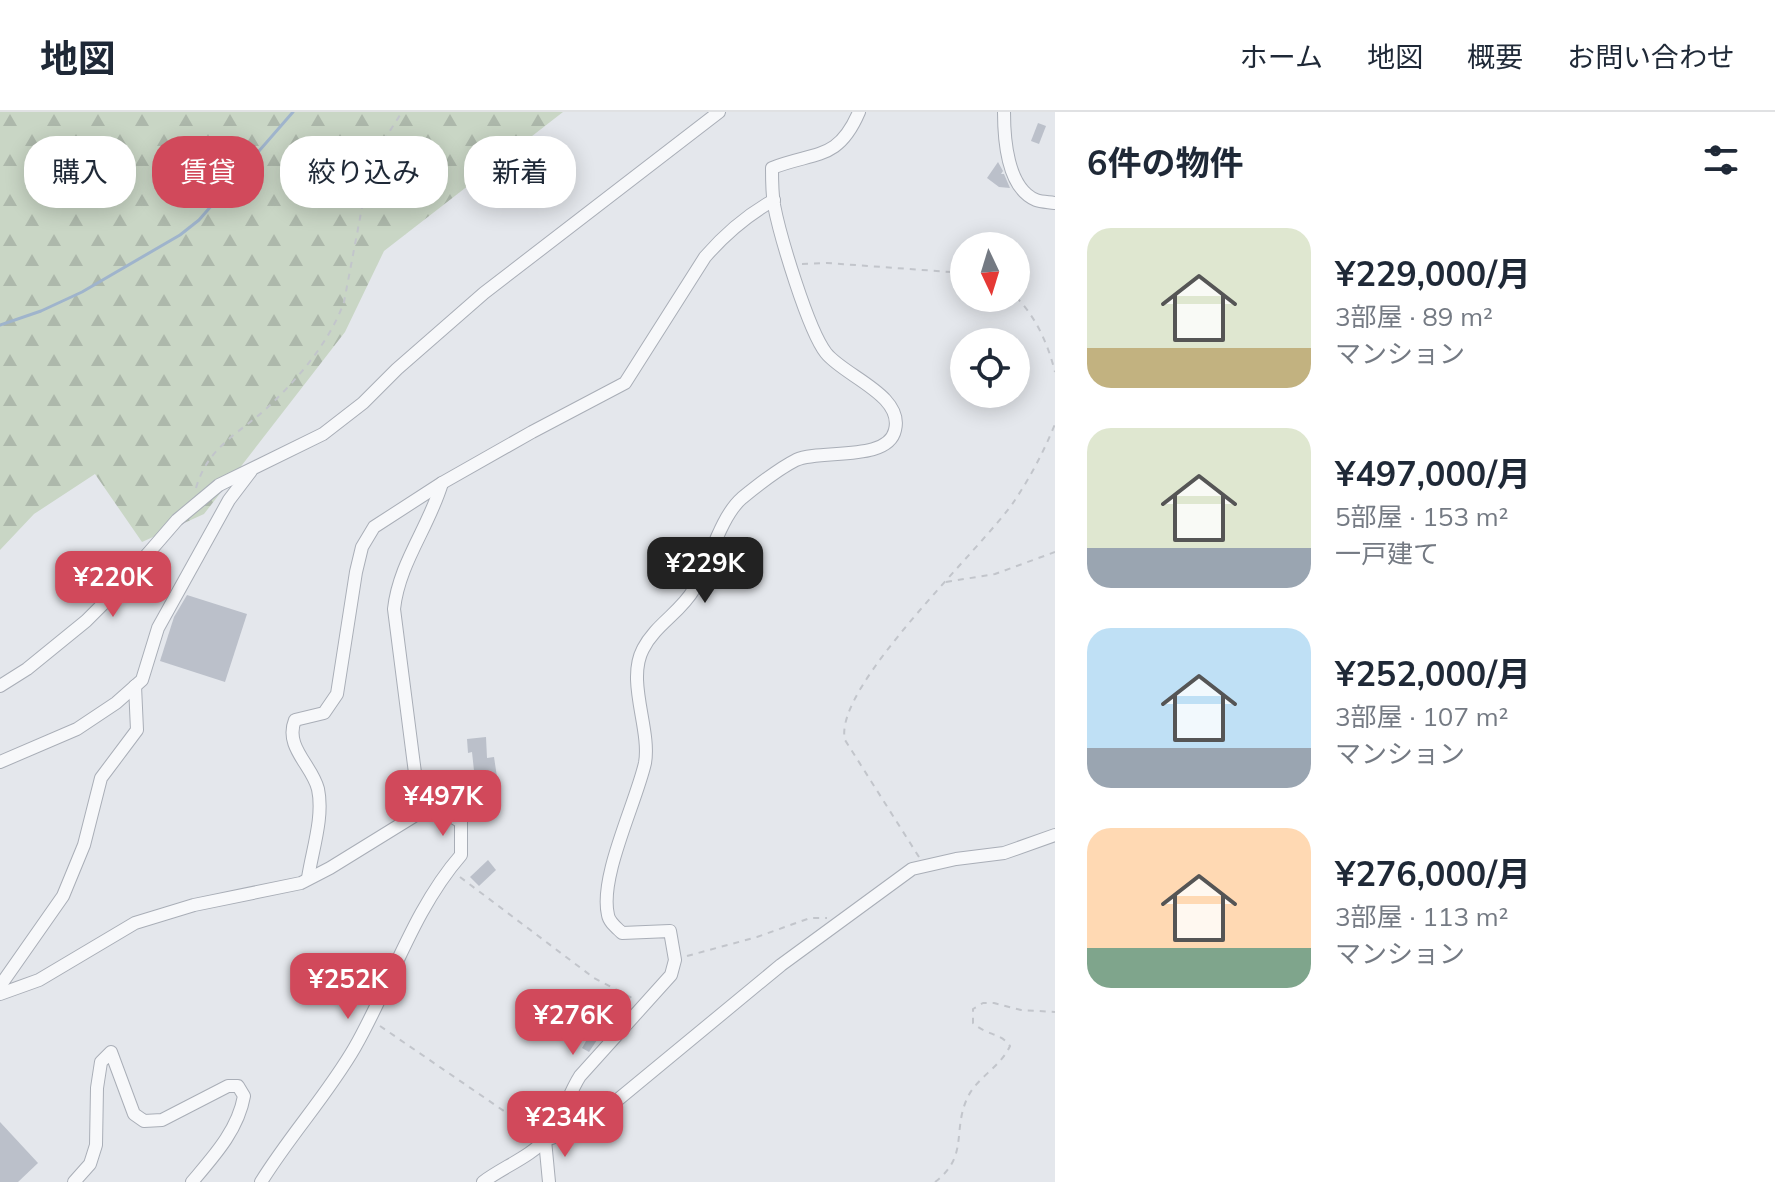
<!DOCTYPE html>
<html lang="ja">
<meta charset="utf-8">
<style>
body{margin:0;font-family:Mulish,"Noto Sans JP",sans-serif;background:#f6f6f7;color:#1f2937;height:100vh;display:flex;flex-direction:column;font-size:30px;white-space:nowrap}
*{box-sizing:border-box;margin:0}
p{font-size:26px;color:#747a83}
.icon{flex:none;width:44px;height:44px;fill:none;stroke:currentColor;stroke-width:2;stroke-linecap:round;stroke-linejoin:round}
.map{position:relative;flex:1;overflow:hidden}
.side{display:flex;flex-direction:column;background:#fff;width:720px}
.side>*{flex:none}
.banner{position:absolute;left:24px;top:24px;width:760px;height:72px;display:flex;gap:16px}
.needle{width:52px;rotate:176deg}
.tools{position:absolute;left:950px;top:120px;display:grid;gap:16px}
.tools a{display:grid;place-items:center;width:80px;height:80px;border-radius:50%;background:#fff;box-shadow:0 4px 20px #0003;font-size:40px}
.price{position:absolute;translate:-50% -68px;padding:0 18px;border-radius:16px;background:#d1495b;color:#fff;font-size:26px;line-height:52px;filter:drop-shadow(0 2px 4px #0008)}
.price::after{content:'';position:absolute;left:50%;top:48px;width:24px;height:18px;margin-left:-12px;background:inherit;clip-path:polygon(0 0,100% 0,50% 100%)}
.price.current{background:#222;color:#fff}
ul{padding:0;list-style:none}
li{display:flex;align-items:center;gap:24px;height:200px;padding:0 32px}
li span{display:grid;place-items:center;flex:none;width:224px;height:160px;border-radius:24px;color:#555}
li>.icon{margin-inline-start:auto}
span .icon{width:96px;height:96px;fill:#fffc;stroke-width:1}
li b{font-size:34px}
h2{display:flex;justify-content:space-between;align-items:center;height:96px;padding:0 32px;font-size:34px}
.chip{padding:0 28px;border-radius:32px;background:#fff;box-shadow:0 4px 20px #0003;font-size:28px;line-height:72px}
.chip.current{background:#d1495b;color:#fff}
header{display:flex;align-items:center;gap:48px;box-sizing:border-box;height:112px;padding:0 40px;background:#fff;border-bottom:2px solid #e0e1e3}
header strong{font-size:38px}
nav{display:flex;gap:44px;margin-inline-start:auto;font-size:28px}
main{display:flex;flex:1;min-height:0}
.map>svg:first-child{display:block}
.forest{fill:url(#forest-firs)}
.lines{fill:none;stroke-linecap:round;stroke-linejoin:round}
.stream{stroke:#9fb4cc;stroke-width:3}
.building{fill:#bbc0ca}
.minor-casing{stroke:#a9aeb7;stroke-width:14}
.path{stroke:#c2c5cb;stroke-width:2;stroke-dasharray:6 6;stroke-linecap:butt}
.minor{stroke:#f7f8fa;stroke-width:12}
</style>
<header>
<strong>地図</strong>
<nav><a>ホーム</a><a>地図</a><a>概要</a><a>お問い合わせ</a></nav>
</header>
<main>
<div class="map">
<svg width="1055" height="1070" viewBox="0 0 1055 1070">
<defs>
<pattern id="forest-firs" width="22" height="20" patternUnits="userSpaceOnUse" patternTransform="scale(2)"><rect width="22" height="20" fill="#c9d6c5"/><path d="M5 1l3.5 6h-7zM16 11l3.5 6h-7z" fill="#adb8ab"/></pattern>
</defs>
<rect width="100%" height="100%" fill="#e4e7ec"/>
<!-- forest -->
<polygon class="forest" points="0,0 563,0 384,139 345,220 204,402 142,430 95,362 34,402 0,438"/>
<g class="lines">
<!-- stream -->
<polyline class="stream" points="0,213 41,199 82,180 180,123 199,108 293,0"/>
</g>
<!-- building -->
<g class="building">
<polygon points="1038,11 1046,14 1039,32 1031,29"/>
<polygon points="998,50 1003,59 1001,62 1004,62 1010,76 999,75 987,66"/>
<polygon points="187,483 247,502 225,570 160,549 174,505"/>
<polygon points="486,625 487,646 494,645 497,665 475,668 472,640 468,641 467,627"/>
<polygon points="488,748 496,758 479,774 470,765"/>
<polygon points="618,895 626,900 611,916 607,913"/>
<polygon points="589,924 597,928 589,940 582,936"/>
<polygon points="0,1010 38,1051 18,1070 0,1070"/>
</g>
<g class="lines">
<defs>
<g id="minor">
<path d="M1004 0C1004 26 1007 76 1036 88 1041 90 1049 90 1055 91"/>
<polyline points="0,574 27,557 86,509 112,483 177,408 219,373 323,322 363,291 397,257 484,181 719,0"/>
<polyline points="0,650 77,617 116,591 142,568 158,516 229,388 251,359"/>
<path d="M420 700 394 497C399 451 429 415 442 371"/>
<path d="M308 766C312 739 324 705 318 677 312 653 284 635 295 608L324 601 337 582 356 460 362 435 374 415 442 371 532 320 625 271 705 145C725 122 747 103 774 88"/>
<polyline points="0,874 63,784 84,733 101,666 137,618 135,574"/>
<path d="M0 882 39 868 135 811 194 793 301 771 330 756 424 698H441L461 710V743C413 798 391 872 355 935 328 982 290 1023 261 1070"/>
<polyline points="545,1028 570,1020 609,995 781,853 912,757 956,747 1004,741 1055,723"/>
<polyline points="545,1028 549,1070"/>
<path d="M74 1070 90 1052 96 1033 97 976 101 950 111 940 134 1002 144 1009 162 1008 228 974H238L244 984C238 1018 214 1044 192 1070"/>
<path d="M483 1070C503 1055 530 1045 547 1026 562 1009 567 984 580 964L671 863 675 848 670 819 622 821C617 816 609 810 608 803 599 765 636 691 645 651 651 617 626 569 643 537 655 513 681 500 694 477 709 451 720 405 742 386 758 373 778 357 796 348 821 337 888 350 895 318 904 283 844 264 826 241 808 218 780 124 774 93 772 81 772 68 772 56 816 39 838 49 859 0"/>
</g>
</defs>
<!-- minor casing -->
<use href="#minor" class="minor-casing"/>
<!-- path -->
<g class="path">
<polyline points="802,152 827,151 964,161"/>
<path d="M1016 185C1036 205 1048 232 1055 260"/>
<path d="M196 376C208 334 240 321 268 295 299 266 330 229 344 190L369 59 379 36 402 0"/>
<polyline points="946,470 995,462 1055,440"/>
<path d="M919 745 845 628C832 575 983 436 1015 388 1031 364 1044 339 1055 312"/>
<polyline points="460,765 594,866 634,887"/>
<polyline points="687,844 757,825 810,806 827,806"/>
<polyline points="380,914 536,1021"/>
<path d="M935 1070C968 1045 953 1021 966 989 974 967 1000 956 1010 934 1000 920 987 924 973 911V897L983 891H994L1021 898 1055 900"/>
</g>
<!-- minor -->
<use href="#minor" class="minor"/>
</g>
</svg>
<div class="tools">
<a><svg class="needle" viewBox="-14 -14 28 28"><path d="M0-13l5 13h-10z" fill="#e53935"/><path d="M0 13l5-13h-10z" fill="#747a83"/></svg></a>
<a><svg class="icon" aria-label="locate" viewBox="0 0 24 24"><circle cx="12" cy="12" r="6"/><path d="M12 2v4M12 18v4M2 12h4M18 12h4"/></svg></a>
</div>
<b class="price current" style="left:705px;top:493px">¥229K</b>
<b class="price" style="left:113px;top:507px">¥220K</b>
<b class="price" style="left:443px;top:726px">¥497K</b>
<b class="price" style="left:348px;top:909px">¥252K</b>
<b class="price" style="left:573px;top:945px">¥276K</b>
<b class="price" style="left:565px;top:1047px">¥234K</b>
<div class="banner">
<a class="chip">購入</a>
<a class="chip current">賃貸</a>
<a class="chip">絞り込み</a>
<a class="chip">新着</a>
</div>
</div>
<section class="side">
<h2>6件の物件<svg class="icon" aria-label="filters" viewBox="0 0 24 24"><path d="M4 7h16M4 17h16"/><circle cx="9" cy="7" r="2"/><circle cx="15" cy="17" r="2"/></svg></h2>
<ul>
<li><span style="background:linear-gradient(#dfe7d0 75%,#c2b280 0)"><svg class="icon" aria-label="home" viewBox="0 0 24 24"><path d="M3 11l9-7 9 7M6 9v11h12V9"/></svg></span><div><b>¥229,000/月</b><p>3部屋 · 89 m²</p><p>マンション</p></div></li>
<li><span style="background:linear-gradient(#dfe7d0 75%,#9aa5b1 0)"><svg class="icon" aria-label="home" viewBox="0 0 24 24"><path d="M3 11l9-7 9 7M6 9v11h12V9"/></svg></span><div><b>¥497,000/月</b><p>5部屋 · 153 m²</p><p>一戸建て</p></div></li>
<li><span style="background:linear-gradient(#bfe0f5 75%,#9aa5b1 0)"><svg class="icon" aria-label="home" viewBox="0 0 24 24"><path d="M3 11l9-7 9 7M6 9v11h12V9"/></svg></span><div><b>¥252,000/月</b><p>3部屋 · 107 m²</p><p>マンション</p></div></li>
<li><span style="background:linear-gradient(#ffd9b3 75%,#7fa58c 0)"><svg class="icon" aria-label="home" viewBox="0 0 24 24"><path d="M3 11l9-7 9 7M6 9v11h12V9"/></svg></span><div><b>¥276,000/月</b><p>3部屋 · 113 m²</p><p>マンション</p></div></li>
</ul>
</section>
</main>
